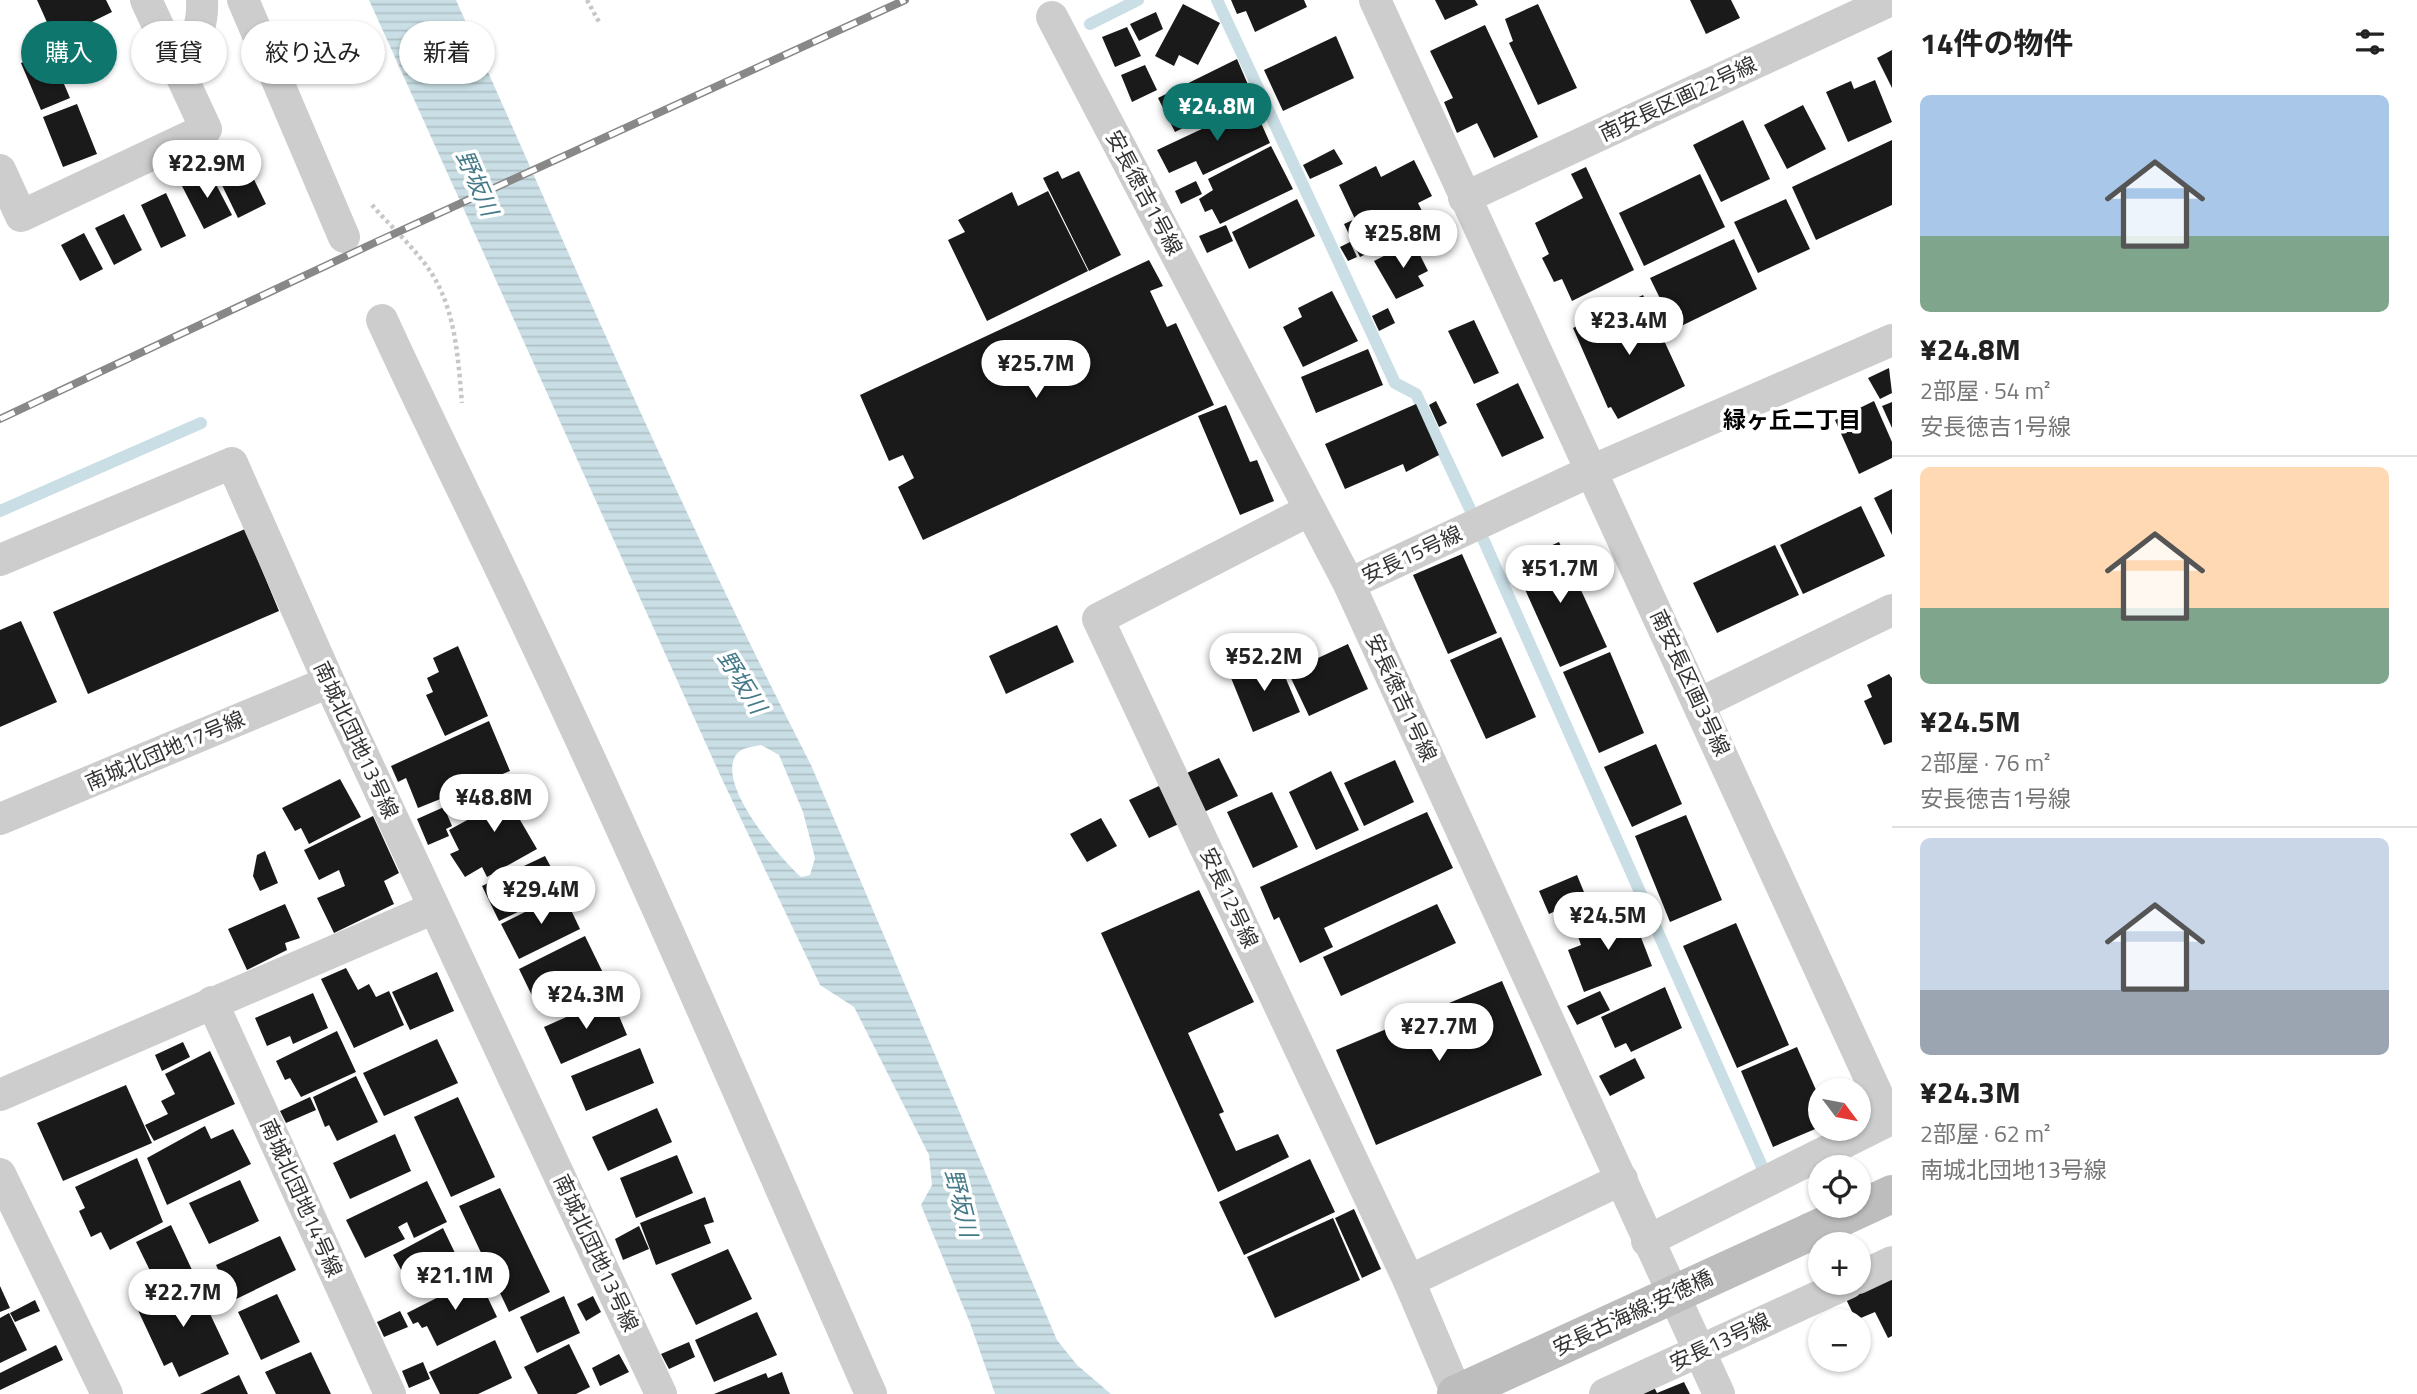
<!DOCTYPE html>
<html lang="ja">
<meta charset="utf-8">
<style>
body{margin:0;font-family:"Titillium Web","Noto Sans JP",sans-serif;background:#f2f2f2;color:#222;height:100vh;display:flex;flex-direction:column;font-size:26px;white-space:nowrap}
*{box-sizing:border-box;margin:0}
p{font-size:23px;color:#767676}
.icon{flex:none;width:38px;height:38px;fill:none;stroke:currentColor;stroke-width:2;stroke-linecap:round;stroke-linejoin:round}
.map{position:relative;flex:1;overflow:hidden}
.panel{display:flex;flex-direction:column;background:#fff;width:525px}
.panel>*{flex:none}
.banner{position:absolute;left:21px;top:21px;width:665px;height:63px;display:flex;gap:14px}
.needle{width:46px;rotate:122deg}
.tools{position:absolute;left:1808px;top:1078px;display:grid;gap:14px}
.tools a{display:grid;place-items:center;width:63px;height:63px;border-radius:50%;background:#fff;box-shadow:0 2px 5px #0004;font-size:35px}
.price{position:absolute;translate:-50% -60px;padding:0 16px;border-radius:24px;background:#fff;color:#222;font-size:23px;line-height:46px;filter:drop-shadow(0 2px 4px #0008)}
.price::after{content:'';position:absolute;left:50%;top:42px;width:21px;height:16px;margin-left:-10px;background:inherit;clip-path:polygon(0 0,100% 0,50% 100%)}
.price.on{background:#0f766e;color:#fff}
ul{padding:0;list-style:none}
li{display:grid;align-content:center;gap:14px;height:371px;padding:0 28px}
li+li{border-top:2px solid #e0e0e0}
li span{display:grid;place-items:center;height:217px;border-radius:10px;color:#555}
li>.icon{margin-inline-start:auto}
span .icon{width:126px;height:126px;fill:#fffc;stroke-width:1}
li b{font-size:30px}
h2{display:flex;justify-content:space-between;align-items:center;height:84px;padding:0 28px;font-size:30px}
.tag{padding:0 24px;border-radius:32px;background:#fff;box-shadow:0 2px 5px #0004;font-size:24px;line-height:63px}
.tag.on{background:#0f766e;color:#fff}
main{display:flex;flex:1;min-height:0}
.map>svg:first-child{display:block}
.water{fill:url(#water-rules);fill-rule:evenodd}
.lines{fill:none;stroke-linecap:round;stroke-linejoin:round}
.stream{stroke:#c9dfe5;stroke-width:12}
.building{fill:#1a1a1a}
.path{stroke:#c7c7c7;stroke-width:4.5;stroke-dasharray:3.5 3.5;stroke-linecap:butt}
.street{stroke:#cdcdcd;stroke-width:32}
.secondary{stroke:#bdbdbd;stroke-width:38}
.rail-casing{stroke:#888;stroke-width:8}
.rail{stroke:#fff;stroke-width:5;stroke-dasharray:16;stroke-linecap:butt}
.secondary-bridge{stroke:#bdbdbd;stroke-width:38}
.labels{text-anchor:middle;stroke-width:7;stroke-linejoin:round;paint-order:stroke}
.street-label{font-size:21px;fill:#333;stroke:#fff}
.water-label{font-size:23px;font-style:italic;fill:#457a88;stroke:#fff}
.neighbourhood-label{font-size:23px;font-weight:bold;fill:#000;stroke:#fff}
</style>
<main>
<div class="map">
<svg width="1892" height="1394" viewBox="0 0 1892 1394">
<defs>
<pattern id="water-rules" width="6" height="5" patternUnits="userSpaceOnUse" patternTransform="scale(1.75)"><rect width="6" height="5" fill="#c9dfe5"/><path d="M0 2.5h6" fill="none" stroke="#adc0c5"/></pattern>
</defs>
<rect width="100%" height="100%" fill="#fff"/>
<!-- water -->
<path class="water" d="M369 0H456C570 256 682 515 811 765L1057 1340 1077 1365 1111 1394H995L970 1323 921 1205 932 1185 929 1155 854 1007 820 985 721 777ZM761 745 779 755 803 812 815 858 810 875 801 877C780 858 716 785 736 755 742 747 752 747 761 745Z"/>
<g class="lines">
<!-- stream -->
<g class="stream">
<polyline points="1217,0 1395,383 1416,394 1470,509"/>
<polyline points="1090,24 1138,0"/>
<polyline points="0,511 201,423"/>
<polyline points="1484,541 1764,1171"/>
</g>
</g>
<!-- building -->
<g class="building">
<polygon points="37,0 106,0 112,12 55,40"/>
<polygon points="1231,0 1304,0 1307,7 1255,32 1246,11 1237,14"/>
<polygon points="1435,0 1475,0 1478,5 1445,20"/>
<polygon points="1690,0 1731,0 1740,18 1706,34"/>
<polygon points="1183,4 1220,23 1198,65 1179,55 1174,66 1155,56"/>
<polygon points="1538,4 1577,88 1538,105 1509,43 1513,41 1505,19"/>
<polygon points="1156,12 1163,29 1139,41 1130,24"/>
<polygon points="1485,25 1538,137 1494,158 1477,123 1457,133 1444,102 1453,98 1430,51"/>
<polygon points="1127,27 1141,56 1115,67 1102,37"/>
<polygon points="1336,36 1354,78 1283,111 1264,70"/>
<polygon points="1892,50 1892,88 1877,58"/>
<polygon points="50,51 70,98 41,110 21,63"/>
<polygon points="1237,59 1252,94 1175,132 1158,98"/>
<polygon points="1145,65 1157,90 1132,102 1121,75"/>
<polygon points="1875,80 1892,122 1848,142 1826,92 1851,81 1854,89"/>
<polygon points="77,104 97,154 63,167 43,117"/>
<polygon points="1253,105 1270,143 1203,175 1196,161 1169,173 1157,150"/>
<polygon points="1803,105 1826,149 1787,169 1764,125"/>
<polygon points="1743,120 1770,179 1721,202 1693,145"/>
<polygon points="1892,140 1892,205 1816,240 1792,187"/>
<polygon points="1271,146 1293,189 1220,224 1212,209 1205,212 1199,199 1213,190 1208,179"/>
<polygon points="1334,149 1343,164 1310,179 1303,165"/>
<polygon points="1414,160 1432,196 1418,203 1428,223 1360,257 1344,224 1355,219 1339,185 1376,166 1381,177"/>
<polygon points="246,163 266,204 238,218 218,177"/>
<polygon points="1586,167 1634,270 1572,301 1562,279 1554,282 1542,258 1549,254 1535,223 1583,198 1571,174"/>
<polygon points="209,171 232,215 204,229 182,186"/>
<polygon points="1058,171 1062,179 1079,171 1121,255 1089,271 1043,178"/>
<polygon points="1700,174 1725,227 1644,266 1619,213"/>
<polygon points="1196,181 1202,194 1181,204 1175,191"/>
<polygon points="1048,191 1088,271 987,321 948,240 965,232 958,220 1012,192 1018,206"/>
<polygon points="166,193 186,236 161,248 141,205"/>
<polygon points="1297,199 1315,236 1249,269 1232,232"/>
<polygon points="1786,199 1810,249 1758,273 1734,222"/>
<polygon points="124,214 142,250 114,265 95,228"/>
<polygon points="1226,225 1233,241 1207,253 1199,236"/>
<polygon points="84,233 103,269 80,281 61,245"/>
<polygon points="1734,239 1757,289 1675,329 1650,278"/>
<polygon points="1413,241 1428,271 1418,276 1424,286 1396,299 1374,261"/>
<polygon points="1350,242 1357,257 1348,261 1340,247"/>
<polygon points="1149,260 1163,286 1150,291 1167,327 1176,323 1214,405 923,540 898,487 914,478 903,455 889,461 860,395"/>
<polygon points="1332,291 1358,341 1303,367 1283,327 1302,317 1298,308"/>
<polygon points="1643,295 1685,386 1618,419 1611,407 1608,408 1573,328"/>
<polygon points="1388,308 1395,323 1379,331 1372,316"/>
<polygon points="1474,320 1499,373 1474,384 1448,331"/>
<polygon points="1368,349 1383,385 1316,413 1301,377"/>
<polygon points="1889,368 1892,393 1880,399 1868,378"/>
<polygon points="1518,383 1544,438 1502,457 1476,404"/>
<polygon points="1436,401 1447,423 1439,427 1429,405"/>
<polygon points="1874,401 1892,442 1892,458 1859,474 1835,420"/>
<polygon points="1892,402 1892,428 1882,406"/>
<polygon points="1416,404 1439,455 1406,472 1403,464 1345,489 1325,444"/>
<polygon points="1226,405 1250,462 1257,460 1274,501 1240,515 1198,416"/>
<polygon points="1892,489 1892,535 1874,498"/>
<polygon points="1861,506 1885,556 1803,594 1780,545"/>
<polygon points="245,529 279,611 88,694 53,612"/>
<polygon points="1559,542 1607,647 1560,667 1513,563"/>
<polygon points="1775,545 1799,595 1717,633 1693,583"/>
<polygon points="1462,554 1497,633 1448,654 1413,575"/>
<polygon points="21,621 57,702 0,727 0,630"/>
<polygon points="1057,625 1074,662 1006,694 989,656"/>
<polygon points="1501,637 1536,717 1486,739 1450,660"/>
<polygon points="1348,644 1368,689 1309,716 1288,672"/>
<polygon points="458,646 488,716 445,736 426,695 433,692 427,678 439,672 433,658"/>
<polygon points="1610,652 1644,733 1599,753 1563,672"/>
<polygon points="1275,653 1300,712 1253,732 1229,673"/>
<polygon points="1889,674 1892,678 1892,742 1884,745 1864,701 1872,697 1867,685"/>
<polygon points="489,721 510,771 418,808 406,778 398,782 391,766"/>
<polygon points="1656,744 1682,804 1632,827 1604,767"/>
<polygon points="1219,758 1238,796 1149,838 1129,800"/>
<polygon points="1395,760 1414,802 1364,826 1344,783"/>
<polygon points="1331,771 1359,830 1316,850 1289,792"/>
<polygon points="340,779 361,817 309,844 301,828 295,831 282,808"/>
<polygon points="517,780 530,805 516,813 537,849 487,877 482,867 465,877 450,854 459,850 449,830 493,806 488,796"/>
<polygon points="1272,792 1298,847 1253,868 1227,812"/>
<polygon points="444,807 452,826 446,829 449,836 428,845 417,819"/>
<polygon points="1427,812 1453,868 1324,928 1333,947 1300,963 1279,917 1274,920 1260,887"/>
<polygon points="1686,815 1722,900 1670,922 1635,836"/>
<polygon points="373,816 399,873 384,881 394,904 334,933 317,898 345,886 339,870 319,880 304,850"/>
<polygon points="1101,818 1117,846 1087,862 1070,834"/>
<polygon points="265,851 278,883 260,891 253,876 257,855"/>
<polygon points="545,856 563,890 499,921 482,886"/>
<polygon points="1577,875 1586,897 1549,914 1539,891"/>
<polygon points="1199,890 1254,1002 1188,1033 1224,1112 1219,1114 1236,1151 1278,1134 1289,1157 1218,1192 1101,933"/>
<polygon points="563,893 580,929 519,959 501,924"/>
<polygon points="285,904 300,938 285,943 287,950 247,970 228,929"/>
<polygon points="1437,904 1456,943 1341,996 1323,957"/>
<polygon points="1632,914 1652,966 1584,992 1568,950 1581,945 1574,925 1598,916 1602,926"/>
<polygon points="1736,923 1789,1045 1737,1068 1683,946"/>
<polygon points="585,936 606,979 540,1012 519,969"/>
<polygon points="346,968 358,990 369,984 376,997 389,991 404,1025 354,1048 321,979"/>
<polygon points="437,972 454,1011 410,1030 392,992"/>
<polygon points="1502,981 1542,1075 1376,1145 1336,1050"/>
<polygon points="1665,987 1682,1028 1631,1052 1626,1043 1615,1048 1601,1017"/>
<polygon points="1600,991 1610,1010 1577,1025 1567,1006"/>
<polygon points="313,993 328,1028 293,1044 290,1036 267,1046 255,1018"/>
<polygon points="611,997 627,1035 561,1064 544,1027"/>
<polygon points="337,1031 356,1072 301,1097 290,1078 285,1080 276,1061"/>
<polygon points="437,1039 458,1083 384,1116 363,1073"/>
<polygon points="183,1042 190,1057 162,1071 155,1055"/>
<polygon points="1797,1047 1820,1099 1820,1127 1773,1147 1741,1071"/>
<polygon points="640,1048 654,1083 586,1111 571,1076"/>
<polygon points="210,1051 235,1104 154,1141 145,1125 168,1114 161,1101 175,1094 165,1074"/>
<polygon points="1635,1058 1645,1078 1610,1096 1599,1076"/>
<polygon points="356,1076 378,1122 337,1141 329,1125 325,1127 313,1097"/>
<polygon points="126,1085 152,1143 63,1181 37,1123"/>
<polygon points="310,1097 316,1110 286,1123 280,1111"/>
<polygon points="458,1097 495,1177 451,1197 414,1117"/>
<polygon points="657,1108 672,1142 608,1171 592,1137"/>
<polygon points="205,1126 211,1139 233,1129 251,1164 167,1205 147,1158"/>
<polygon points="395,1134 411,1171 350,1199 333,1163"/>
<polygon points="677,1155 693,1193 636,1218 620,1178"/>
<polygon points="137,1158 163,1222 110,1250 101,1232 91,1237 79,1211 85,1208 75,1187"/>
<polygon points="1310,1159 1335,1212 1244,1255 1219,1202"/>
<polygon points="240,1180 259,1221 209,1244 189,1203"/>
<polygon points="427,1181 447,1222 414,1238 407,1222 398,1227 405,1239 365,1258 346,1220"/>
<polygon points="500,1188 550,1292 509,1312 459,1206"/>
<polygon points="705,1197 714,1222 704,1225 711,1243 656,1265 640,1223"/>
<polygon points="1354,1209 1381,1269 1362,1278 1335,1218"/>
<polygon points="1333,1218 1360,1280 1275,1318 1247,1257"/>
<polygon points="171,1225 192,1270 158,1287 136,1242"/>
<polygon points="639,1226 649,1249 623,1260 615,1239"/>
<polygon points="443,1228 466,1276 424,1297 413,1273 405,1277 393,1255"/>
<polygon points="280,1236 296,1270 232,1301 216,1265"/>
<polygon points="728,1249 752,1299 696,1325 671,1274"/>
<polygon points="1892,1272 1892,1336 1888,1338 1875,1312 1856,1320 1844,1295"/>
<polygon points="478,1277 497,1317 437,1346 427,1326 422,1328 418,1322 413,1324 407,1313"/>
<polygon points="194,1280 229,1354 179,1377 172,1362 164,1366 136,1306"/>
<polygon points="0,1286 10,1308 0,1312"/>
<polygon points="277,1294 300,1342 261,1360 238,1312"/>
<polygon points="564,1296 580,1333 537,1353 520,1317"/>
<polygon points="593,1296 601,1312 586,1321 577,1304"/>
<polygon points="35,1300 40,1311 15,1322 10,1313"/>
<polygon points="400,1311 408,1327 384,1337 377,1322"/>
<polygon points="757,1312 777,1355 714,1382 695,1340"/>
<polygon points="9,1313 27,1350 0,1363 0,1318"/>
<polygon points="495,1340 512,1378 478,1394 440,1394 429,1372"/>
<polygon points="689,1342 695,1357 669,1369 661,1354"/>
<polygon points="569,1344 590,1387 576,1394 538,1394 524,1367"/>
<polygon points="56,1345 63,1360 0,1390 0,1373"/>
<polygon points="311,1352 331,1394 276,1394 265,1372"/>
<polygon points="619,1354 629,1372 600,1386 592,1368"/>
<polygon points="423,1362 430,1379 409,1388 402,1371"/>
<polygon points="782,1372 790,1394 714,1394 766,1373 768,1378"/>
<polygon points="239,1375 248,1394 200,1394"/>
<polygon points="1651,1381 1657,1393 1684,1382 1690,1394 1625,1394"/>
</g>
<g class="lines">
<!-- path -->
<g class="path">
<polyline points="587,0 599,22"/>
<path d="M372 205C391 227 416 249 432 274 456 312 458 359 462 403"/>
</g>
<!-- street -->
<g class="street">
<polyline points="243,0 344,237"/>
<path d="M1375 0C1544 375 1720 745 1889 1120L1647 1241"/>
<polyline points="1052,17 1349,584 1719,1394"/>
<path d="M181 75C191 51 204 27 202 0"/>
<polyline points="0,170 21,216 206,129 146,0"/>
<polyline points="1464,198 1891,0"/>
<path d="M382 320C425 414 471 506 515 599 640 861 754 1128 871 1394"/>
<polyline points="1310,510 1098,619 1409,1281 1457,1394"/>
<polyline points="0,560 232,463 329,682 661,1394"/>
<polyline points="1349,584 1589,472 1892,340"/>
<polyline points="1701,703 1892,610"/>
<polyline points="0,819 329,682"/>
<polyline points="212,1002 390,1394"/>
<polyline points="0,1095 434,908"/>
<polyline points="0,1174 107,1394"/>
<polyline points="1858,1278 1892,1262"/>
<polyline points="1409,1281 1622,1179"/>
<polyline points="1605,1394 1848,1283"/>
</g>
<!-- secondary -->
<polyline class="secondary" points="1810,1232 1892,1194"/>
<defs>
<polyline id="rail" points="0,419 374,243 905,0"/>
</defs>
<!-- rail casing -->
<use href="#rail" class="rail-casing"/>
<!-- rail -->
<use href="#rail" class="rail"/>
<!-- secondary-bridge -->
<polyline class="secondary-bridge" points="1456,1394 1810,1232"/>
</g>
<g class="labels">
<!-- street labels -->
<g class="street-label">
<text transform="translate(1678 99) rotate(-25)" y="7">南安長区画22号線</text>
<text transform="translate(1144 193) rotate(62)" y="7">安長徳吉1号線</text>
<text transform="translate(1412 555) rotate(-25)" y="7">安長15号線</text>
<text transform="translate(1690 683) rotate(65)" y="7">南安長区画3号線</text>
<text transform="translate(1401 698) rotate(65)" y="7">安長徳吉1号線</text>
<text transform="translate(356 740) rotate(65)" y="7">南城北団地13号線</text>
<text transform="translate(165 751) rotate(-23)" y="7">南城北団地17号線</text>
<text transform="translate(1229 898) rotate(65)" y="7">安長12号線</text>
<text transform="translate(301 1198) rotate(66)" y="7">南城北団地14号線</text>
<text transform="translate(596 1253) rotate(65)" y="7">南城北団地13号線</text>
<text transform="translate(1633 1313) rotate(-25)" y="7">安長古海線;安徳橋</text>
<text transform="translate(1720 1342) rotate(-25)" y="7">安長13号線</text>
</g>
<!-- water labels -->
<g class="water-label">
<text transform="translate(477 183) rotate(66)" y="8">野坂川</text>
<text transform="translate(742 682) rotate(58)" y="8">野坂川</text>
<text transform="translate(961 1203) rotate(76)" y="8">野坂川</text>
</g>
<!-- neighbourhood labels -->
<g class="neighbourhood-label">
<text x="1792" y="428">緑ヶ丘二丁目</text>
</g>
</g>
</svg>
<div class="tools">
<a><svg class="needle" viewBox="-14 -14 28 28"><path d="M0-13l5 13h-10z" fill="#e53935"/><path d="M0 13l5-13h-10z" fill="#767676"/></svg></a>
<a><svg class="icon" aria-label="locate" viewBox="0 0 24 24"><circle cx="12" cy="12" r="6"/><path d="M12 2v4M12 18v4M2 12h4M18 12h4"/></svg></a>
<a>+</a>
<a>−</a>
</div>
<b class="price on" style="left:1217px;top:143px">¥24.8M</b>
<b class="price" style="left:207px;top:200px">¥22.9M</b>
<b class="price" style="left:1403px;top:270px">¥25.8M</b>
<b class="price" style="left:1629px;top:357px">¥23.4M</b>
<b class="price" style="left:1036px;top:400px">¥25.7M</b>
<b class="price" style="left:1560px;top:605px">¥51.7M</b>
<b class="price" style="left:1264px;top:693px">¥52.2M</b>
<b class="price" style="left:494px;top:834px">¥48.8M</b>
<b class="price" style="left:541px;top:926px">¥29.4M</b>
<b class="price" style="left:1608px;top:952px">¥24.5M</b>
<b class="price" style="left:586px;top:1031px">¥24.3M</b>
<b class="price" style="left:1439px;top:1063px">¥27.7M</b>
<b class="price" style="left:455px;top:1312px">¥21.1M</b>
<b class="price" style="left:183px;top:1329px">¥22.7M</b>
<div class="banner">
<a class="tag on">購入</a>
<a class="tag">賃貸</a>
<a class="tag">絞り込み</a>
<a class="tag">新着</a>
</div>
</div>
<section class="panel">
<h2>14件の物件<svg class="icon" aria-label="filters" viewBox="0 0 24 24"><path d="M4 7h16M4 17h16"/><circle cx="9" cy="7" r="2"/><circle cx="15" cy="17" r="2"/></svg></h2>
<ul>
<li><span style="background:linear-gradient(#a9c7e8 65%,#7fa58c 0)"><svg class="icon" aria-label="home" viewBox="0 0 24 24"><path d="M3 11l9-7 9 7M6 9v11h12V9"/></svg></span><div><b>¥24.8M</b><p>2部屋 · 54 m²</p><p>安長徳吉1号線</p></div></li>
<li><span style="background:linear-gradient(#ffd9b3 65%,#7fa58c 0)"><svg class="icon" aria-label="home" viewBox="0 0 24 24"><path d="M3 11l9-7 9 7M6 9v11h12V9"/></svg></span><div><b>¥24.5M</b><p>2部屋 · 76 m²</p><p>安長徳吉1号線</p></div></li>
<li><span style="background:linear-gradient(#c9d6e8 70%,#9aa5b1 0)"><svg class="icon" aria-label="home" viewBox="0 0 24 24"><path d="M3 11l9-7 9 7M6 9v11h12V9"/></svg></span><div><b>¥24.3M</b><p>2部屋 · 62 m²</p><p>南城北団地13号線</p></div></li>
</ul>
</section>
</main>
